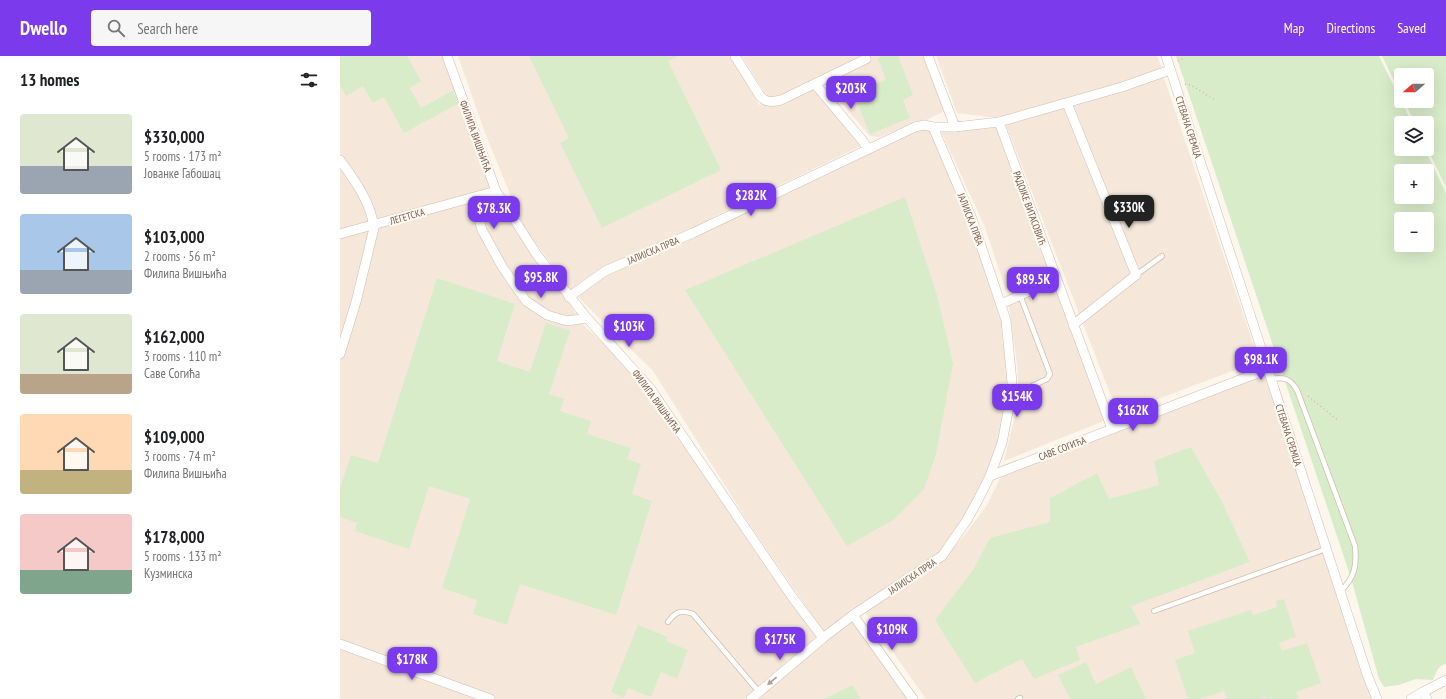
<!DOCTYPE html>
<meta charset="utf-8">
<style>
body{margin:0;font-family:"PT Sans Narrow",sans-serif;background:#f6f6f6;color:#202124;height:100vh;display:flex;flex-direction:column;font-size:15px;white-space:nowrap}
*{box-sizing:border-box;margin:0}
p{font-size:13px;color:#757577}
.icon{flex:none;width:22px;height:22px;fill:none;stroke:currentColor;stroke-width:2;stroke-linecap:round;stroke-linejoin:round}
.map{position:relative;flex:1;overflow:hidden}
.side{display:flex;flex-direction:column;background:#fff;width:340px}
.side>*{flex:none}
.needle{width:26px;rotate:250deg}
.controls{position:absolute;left:1054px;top:12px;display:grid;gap:8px}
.controls a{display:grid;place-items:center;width:40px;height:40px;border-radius:4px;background:#fff;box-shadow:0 4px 16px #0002;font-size:20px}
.price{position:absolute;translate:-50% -34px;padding:0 9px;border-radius:8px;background:#7c3aed;color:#fff;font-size:13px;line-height:26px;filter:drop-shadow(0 1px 2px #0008)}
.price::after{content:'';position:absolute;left:50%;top:24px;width:12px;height:9px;margin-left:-6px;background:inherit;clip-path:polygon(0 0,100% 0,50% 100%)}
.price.current{background:#222;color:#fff}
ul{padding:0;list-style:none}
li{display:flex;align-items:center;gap:12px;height:100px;padding:0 20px}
li span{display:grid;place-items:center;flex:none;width:112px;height:80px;border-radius:4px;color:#555}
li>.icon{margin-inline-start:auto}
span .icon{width:48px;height:48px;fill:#fffc;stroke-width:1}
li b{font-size:17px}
h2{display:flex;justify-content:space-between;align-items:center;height:48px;padding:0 20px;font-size:17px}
header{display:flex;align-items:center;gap:24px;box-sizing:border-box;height:56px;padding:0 20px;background:#7c3aed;color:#fff}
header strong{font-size:19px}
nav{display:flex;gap:22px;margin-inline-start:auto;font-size:14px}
.search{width:280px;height:36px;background:#f6f6f6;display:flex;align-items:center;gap:10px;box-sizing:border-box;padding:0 14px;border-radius:4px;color:#757577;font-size:15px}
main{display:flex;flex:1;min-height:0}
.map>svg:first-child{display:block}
.residential{fill:#f5e8da}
.green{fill:#d8ecc9;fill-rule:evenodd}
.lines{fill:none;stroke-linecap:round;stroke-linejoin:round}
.lane-casing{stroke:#d1beb0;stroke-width:6}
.street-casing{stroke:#d1beb0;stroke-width:10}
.path{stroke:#d9b8a5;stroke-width:1.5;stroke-dasharray:1 3;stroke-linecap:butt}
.lane{stroke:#fff;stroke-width:4.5}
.street{stroke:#fff;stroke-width:9}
.oneway{fill:#af9d94}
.labels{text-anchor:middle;stroke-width:4;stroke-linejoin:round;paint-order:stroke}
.street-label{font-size:10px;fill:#7a5c4d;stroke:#fffaf3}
</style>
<header>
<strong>Dwello</strong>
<div class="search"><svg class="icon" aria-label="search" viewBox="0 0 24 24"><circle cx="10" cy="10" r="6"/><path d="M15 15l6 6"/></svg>Search here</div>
<nav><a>Map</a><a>Directions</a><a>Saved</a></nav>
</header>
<main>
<section class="side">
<h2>13 homes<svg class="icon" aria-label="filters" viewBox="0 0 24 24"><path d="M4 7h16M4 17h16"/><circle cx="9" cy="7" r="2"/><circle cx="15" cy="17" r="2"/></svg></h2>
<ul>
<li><span style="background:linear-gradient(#dfe7d0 65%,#9aa5b1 0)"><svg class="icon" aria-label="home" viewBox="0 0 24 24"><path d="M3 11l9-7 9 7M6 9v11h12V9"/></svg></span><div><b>$330,000</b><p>5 rooms · 173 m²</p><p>Јованке Габошац</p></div></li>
<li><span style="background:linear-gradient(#a9c7e8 70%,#9aa5b1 0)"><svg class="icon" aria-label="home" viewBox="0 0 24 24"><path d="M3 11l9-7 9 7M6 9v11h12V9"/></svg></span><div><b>$103,000</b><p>2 rooms · 56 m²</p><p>Филипа Вишњића</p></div></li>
<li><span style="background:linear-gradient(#dfe7d0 75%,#b9a48a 0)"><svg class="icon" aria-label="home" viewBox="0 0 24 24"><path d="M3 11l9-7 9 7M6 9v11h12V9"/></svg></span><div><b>$162,000</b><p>3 rooms · 110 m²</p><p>Саве Согића</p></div></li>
<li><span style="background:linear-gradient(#ffd9b3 70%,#c2b280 0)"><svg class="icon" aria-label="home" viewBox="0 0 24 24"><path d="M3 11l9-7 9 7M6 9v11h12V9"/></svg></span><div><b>$109,000</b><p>3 rooms · 74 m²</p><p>Филипа Вишњића</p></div></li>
<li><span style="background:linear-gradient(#f6c9c9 70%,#7fa58c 0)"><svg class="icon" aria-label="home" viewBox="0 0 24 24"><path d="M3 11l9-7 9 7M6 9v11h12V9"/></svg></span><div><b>$178,000</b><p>5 rooms · 133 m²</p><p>Кузминска</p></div></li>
</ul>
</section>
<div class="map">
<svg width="1106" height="643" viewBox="0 0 1106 643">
<rect width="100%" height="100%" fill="#fdf6ec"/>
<!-- residential -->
<g class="residential">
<polygon points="0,0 108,0 155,134 226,239 239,265 308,328 478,580 404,643 0,643"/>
<polygon points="118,0 390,0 419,49 477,28 523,89 377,159 352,175 588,69 657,230 673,334 653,408 625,463 607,490 569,520 485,578 406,463 313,315 232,235 184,172 145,77"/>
<polygon points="402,0 584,0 605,55 584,65 568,69 539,81 530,80 480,22 471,29 430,43 424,36"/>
<polygon points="596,0 817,0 823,15 658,62 617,57"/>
<polygon points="823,19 919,305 778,358 666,69"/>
<polygon points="617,64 659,71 714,215 666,234 644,169 599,71"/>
<polygon points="717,225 771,362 664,405 679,342 677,308 668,243"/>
<polygon points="923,314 1033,643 586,643 524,555 601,505 624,480 647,449 664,414"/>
<polygon points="513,564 575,643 417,643 494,578"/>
</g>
<!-- green -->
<g class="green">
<polygon points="0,0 67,0 81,25 70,32 81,52 112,35 119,47 64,77 44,41 33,47 23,30 6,40 0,29"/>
<polygon points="189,0 339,0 328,5 381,114 262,172 220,87 229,82"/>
<polygon points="542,0 558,0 573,39 563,44 570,62 530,78 513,37 546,24 538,2"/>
<path d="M836 0H1039L1072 67H1061V93H1085L1106 137V608C1098 609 1096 617 1093 624L1076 623 1059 629 1044 631 1039 623 1011 522ZM1061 115H1087V141H1061ZM1061 163H1087V189H1061Z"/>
<polygon points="1042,0 1106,0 1106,131 1087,92 1087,67 1075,67 1064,45 1087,45 1087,19 1061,19 1061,39"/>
<polygon points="565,141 597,239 613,308 596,398 584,433 553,464 507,490 345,234"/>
<polygon points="97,222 175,248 157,305 190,316 206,267 230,275 209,338 224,343 220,355 251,365 247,378 291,392 287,403 301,408 292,438 312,445 276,559 180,528 167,569 133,558 137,544 102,532 130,443 89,430 69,493 15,475 17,467 0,461 0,432 11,399 38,407"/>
<polygon points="851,391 881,444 910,506 791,550 800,568 736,591 740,604 694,623 682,603 635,627 595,564 633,514 650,482 710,466 710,442 757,417 769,443 819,429 814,405"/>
<polygon points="944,543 956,581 939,587 942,595 967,587 981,627 956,636 958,643 926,643 925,641 920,643 887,643 884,635 860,643 848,643 835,604 855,597 848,575 911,554 913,559 937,551 936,545"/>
<polygon points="298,569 328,581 326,585 348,594 337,623 321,616 311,641 288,632 284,642 271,636"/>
<polygon points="746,606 756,628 791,611 806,643 730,643 718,619"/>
<polygon points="513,629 520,643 484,643"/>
</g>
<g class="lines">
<defs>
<g id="lane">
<polyline points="796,219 822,200"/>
<path d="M931 323C944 321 950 322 957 334L1015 490C1017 510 1015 521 1000 536"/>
<polyline points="671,340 707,323 710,318 680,239"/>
<polyline points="814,555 986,493"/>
<path d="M328 566C335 556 342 553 353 558L419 636"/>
<polyline points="678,643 680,642"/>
</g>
<g id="street">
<polyline points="107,0 156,135 197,199 247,262 310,332 453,542 483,582"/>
<path d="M395 0 420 40C426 47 432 46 441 44L526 3"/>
<polyline points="588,0 615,71"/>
<polyline points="826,0 1028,621 1037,643"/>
<polyline points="475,28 522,84 528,93"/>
<polyline points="727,47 796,219 733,269"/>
<polyline points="659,66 772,373"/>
<path d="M0 104C15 125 31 146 34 172L16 246 0 298"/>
<polyline points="133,142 142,174 163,212 186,245 207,259 227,265 247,262"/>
<polyline points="0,178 156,135"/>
<polyline points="229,241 265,215 353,177 575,71 584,69 593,71 615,71 659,66 782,31 830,14"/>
<polyline points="661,248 716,223"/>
<polyline points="650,420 928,313"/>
<polyline points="513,559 573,643"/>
<polyline points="0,588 150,643"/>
<polyline points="1083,636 1106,624"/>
<polyline points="411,643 483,582 513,559 602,500 627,464 640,440 650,420 662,387 671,340 672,326 666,264 632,163 593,71"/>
<polyline points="1071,643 1083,636 1087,643"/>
</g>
</defs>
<!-- lane casing -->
<use href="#lane" class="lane-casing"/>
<!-- street casing -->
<use href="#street" class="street-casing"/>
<!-- path -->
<g class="path">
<polyline points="838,5 842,3 844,0"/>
<polyline points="845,28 851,29 875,44"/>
<polyline points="968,340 999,365"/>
</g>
<!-- lane -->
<use href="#lane" class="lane"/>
<!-- street -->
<use href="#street" class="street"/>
</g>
<!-- one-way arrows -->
<defs><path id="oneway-solid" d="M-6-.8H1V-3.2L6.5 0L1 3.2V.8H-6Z"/></defs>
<use class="oneway" href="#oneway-solid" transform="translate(432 625) rotate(140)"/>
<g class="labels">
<!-- street labels -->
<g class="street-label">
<text transform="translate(849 71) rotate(72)" y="4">СТЕВАНА СРЕМЦА</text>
<text transform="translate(136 80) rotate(70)" y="4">ФИЛИПА ВИШЊИЋА</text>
<text transform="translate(690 152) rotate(70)" y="4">РАДОЈКЕ ВИТАСОВИЋ</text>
<text transform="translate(67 160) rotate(-16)" y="4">ЛЕГЕТСКА</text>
<text transform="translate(631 163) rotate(69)" y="4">ЈАЛИЈСКА ПРВА</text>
<text transform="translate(313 194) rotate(-23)" y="4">ЈАЛИЈСКА ПРВА</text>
<text transform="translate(317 345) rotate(54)" y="4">ФИЛИПА ВИШЊИЋА</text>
<text transform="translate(949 379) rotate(72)" y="4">СТЕВАНА СРЕМЦА</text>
<text transform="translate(722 392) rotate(-21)" y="4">САВЕ СОГИЋА</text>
<text transform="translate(572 520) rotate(-34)" y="4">ЈАЛИЈСКА ПРВА</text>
</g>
</g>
</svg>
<div class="controls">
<a><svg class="needle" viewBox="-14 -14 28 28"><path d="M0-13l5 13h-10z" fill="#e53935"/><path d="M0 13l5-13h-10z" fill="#757577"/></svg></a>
<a><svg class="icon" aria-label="layers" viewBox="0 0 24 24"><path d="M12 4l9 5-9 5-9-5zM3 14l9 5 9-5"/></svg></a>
<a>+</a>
<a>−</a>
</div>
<b class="price" style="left:511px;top:54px">$203K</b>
<b class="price" style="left:411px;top:161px">$282K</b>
<b class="price current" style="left:789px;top:173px">$330K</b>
<b class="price" style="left:154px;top:174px">$78.3K</b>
<b class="price" style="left:201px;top:243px">$95.8K</b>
<b class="price" style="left:693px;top:245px">$89.5K</b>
<b class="price" style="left:289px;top:292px">$103K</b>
<b class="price" style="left:921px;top:325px">$98.1K</b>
<b class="price" style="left:677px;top:362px">$154K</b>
<b class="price" style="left:793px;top:376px">$162K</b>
<b class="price" style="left:552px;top:595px">$109K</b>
<b class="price" style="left:440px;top:605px">$175K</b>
<b class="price" style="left:72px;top:625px">$178K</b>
</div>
</main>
